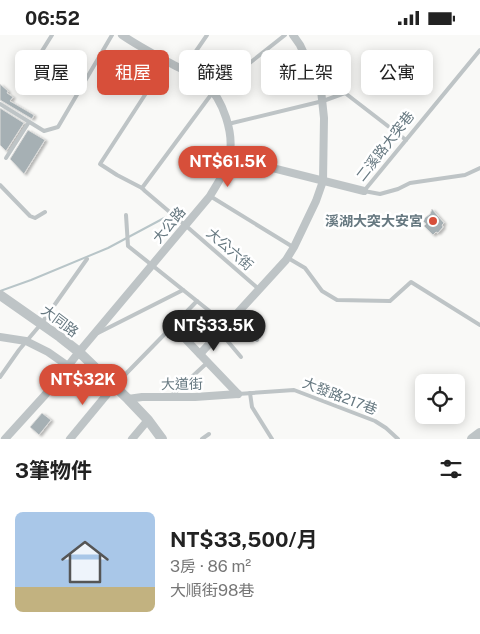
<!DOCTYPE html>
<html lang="zh-TW">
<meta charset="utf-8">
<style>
body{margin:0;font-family:"Public Sans","Noto Sans TC",sans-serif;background:#f6f6f6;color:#222;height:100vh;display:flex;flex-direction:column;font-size:19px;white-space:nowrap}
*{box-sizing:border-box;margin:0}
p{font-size:16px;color:#767676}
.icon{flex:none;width:28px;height:28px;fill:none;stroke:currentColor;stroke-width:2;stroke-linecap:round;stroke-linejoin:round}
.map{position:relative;height:404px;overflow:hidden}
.panel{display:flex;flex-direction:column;background:#fff;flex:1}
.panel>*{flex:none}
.guide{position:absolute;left:15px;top:15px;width:450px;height:45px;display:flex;gap:10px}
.fabs{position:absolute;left:415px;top:339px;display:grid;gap:10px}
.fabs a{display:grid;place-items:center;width:50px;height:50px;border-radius:8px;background:#fff;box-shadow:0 2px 12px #0003;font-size:25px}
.price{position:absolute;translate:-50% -42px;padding:0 11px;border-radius:18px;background:#d74f3a;color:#fff;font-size:16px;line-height:32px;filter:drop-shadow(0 1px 2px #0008)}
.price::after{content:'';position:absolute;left:50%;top:30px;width:15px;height:11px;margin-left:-8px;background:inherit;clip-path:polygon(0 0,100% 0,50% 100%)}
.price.current{background:#222;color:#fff}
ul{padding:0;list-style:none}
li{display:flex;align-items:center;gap:15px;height:125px;padding:0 15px}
li span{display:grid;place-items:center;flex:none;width:140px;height:100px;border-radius:8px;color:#555}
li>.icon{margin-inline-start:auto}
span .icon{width:60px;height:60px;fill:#fffc;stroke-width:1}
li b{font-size:21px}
h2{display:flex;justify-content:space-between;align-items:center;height:60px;padding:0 15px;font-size:21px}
.chip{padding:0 18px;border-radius:8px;background:#fff;box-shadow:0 2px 12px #0003;font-size:18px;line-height:45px}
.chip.current{background:#d74f3a;color:#fff}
.status{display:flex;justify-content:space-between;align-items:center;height:35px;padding:0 25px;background:#fff;direction:ltr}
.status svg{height:14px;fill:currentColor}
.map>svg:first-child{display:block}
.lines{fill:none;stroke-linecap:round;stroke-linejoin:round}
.stream{stroke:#b8c5c8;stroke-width:2}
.building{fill:#a6b0b4;stroke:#dbdbda;filter:url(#shadow)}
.service{stroke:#bec4c6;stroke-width:4}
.minor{stroke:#bec4c6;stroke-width:8}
.tertiary{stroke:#bec4c6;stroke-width:10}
.poi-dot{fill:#d74f3a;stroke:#fff;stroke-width:2}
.labels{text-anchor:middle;stroke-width:5;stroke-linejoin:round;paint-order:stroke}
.street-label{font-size:14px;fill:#667880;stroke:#fff}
.poi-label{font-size:14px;font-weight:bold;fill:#667880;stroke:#fff;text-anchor:end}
</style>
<div class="status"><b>06:52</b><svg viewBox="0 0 49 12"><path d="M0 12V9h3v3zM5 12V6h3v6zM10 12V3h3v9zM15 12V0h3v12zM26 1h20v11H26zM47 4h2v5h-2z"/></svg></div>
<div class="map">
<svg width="480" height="404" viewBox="0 0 480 404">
<defs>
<filter id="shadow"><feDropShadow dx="2.5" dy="1.5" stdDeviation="1" flood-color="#0004"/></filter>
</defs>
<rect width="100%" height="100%" fill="#f9f9f7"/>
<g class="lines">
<!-- stream -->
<polyline class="stream" points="0,256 31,245 108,213 166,182"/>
</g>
<!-- building -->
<g class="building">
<polygon points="0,49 8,56 7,58 13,62 10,66 34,80 32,84 0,65"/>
<polygon points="0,73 24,88 6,116 0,110"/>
<polygon points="28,95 45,105 24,139 10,124"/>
<polygon points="432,174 444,188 442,190 443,192 438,198 436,197 433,200 424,191 426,189 422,185 430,179"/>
<polygon points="42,378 51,385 39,400 30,392"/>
</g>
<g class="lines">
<!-- service -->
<g class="service">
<polyline points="480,15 364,156 380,159 398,154 410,148 465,140 480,133"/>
<polyline points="183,35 207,0"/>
<polyline points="27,40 52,0"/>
<polyline points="0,69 44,96 58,92 112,0"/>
<polyline points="228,89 323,66 345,58 406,105"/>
<polyline points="6,123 29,87"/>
<polyline points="0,150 30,181 35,183 45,177"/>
<polyline points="142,153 117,140 100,129 167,26"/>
<polyline points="210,161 293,212"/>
<polyline points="126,180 128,211 227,290"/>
<polyline points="288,223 305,233 322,256 337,265 390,266 411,247 480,290"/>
<polyline points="260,255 185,190 145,156 142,153 213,57 285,0"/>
<polyline points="240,276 257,305"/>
<polyline points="220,297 241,322"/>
<polyline points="98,298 183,255"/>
<polyline points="0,342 19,315 41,289 87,224"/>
<polyline points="115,350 197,266"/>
<polyline points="250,358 252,372 272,404"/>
<polyline points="238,359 294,355 375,386 386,393 398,404"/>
<polyline points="171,361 208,327"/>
<polyline points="202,404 209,399"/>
</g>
<!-- minor -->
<g class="minor">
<polyline points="229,122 364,156"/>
<polyline points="173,291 238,359"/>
<polyline points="0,302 26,306 48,317 68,331"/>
<polyline points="200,319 286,225 294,212 316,166 323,146 324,83 321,55 300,10 293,0"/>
<polyline points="128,364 142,362 195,362 238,359"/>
<path d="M5 404 45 360 79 317 210 161C217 149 226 137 229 123 235 99 223 64 205 48 196 40 183 35 172 29 155 20 138 11 122 0"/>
<polyline points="70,404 113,352"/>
<polyline points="132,404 148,385"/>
</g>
<!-- tertiary -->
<g class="tertiary">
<polyline points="0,260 60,302 79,317 128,364 148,385 162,404"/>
<polyline points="472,404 480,398"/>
</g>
</g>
<!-- markers -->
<circle class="poi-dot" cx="433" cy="186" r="5"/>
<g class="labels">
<!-- street labels -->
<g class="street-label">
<text transform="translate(385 111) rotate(-52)" y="5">二溪路大突巷</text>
<text transform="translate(169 190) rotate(-50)" y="5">大公路</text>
<text transform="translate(230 214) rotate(41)" y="5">大公六街</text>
<text transform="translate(60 286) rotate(37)" y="5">大同路</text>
<text transform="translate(182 349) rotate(-1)" y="5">大道街</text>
<text transform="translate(340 361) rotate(21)" y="5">大發路217巷</text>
</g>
<!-- poi labels -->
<g class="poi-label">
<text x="423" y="191">溪湖大突大安宮</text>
</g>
</g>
</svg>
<div class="fabs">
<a><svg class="icon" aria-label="locate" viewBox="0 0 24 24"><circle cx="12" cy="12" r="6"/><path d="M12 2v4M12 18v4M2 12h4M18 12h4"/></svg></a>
</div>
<b class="price" style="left:228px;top:153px">NT$61.5K</b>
<b class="price current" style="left:214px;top:317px">NT$33.5K</b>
<b class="price" style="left:83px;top:371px">NT$32K</b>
<div class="guide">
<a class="chip">買屋</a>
<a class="chip current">租屋</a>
<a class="chip">篩選</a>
<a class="chip">新上架</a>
<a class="chip">公寓</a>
</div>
</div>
<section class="panel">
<h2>3筆物件<svg class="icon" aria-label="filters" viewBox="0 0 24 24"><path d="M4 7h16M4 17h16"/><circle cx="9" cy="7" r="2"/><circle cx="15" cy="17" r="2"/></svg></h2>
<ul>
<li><span style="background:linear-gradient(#a9c7e8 75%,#c2b280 0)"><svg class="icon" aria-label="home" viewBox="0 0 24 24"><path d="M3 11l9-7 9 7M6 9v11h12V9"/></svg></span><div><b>NT$33,500/月</b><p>3房 · 86 m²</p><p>大順街98巷</p></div></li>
</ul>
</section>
